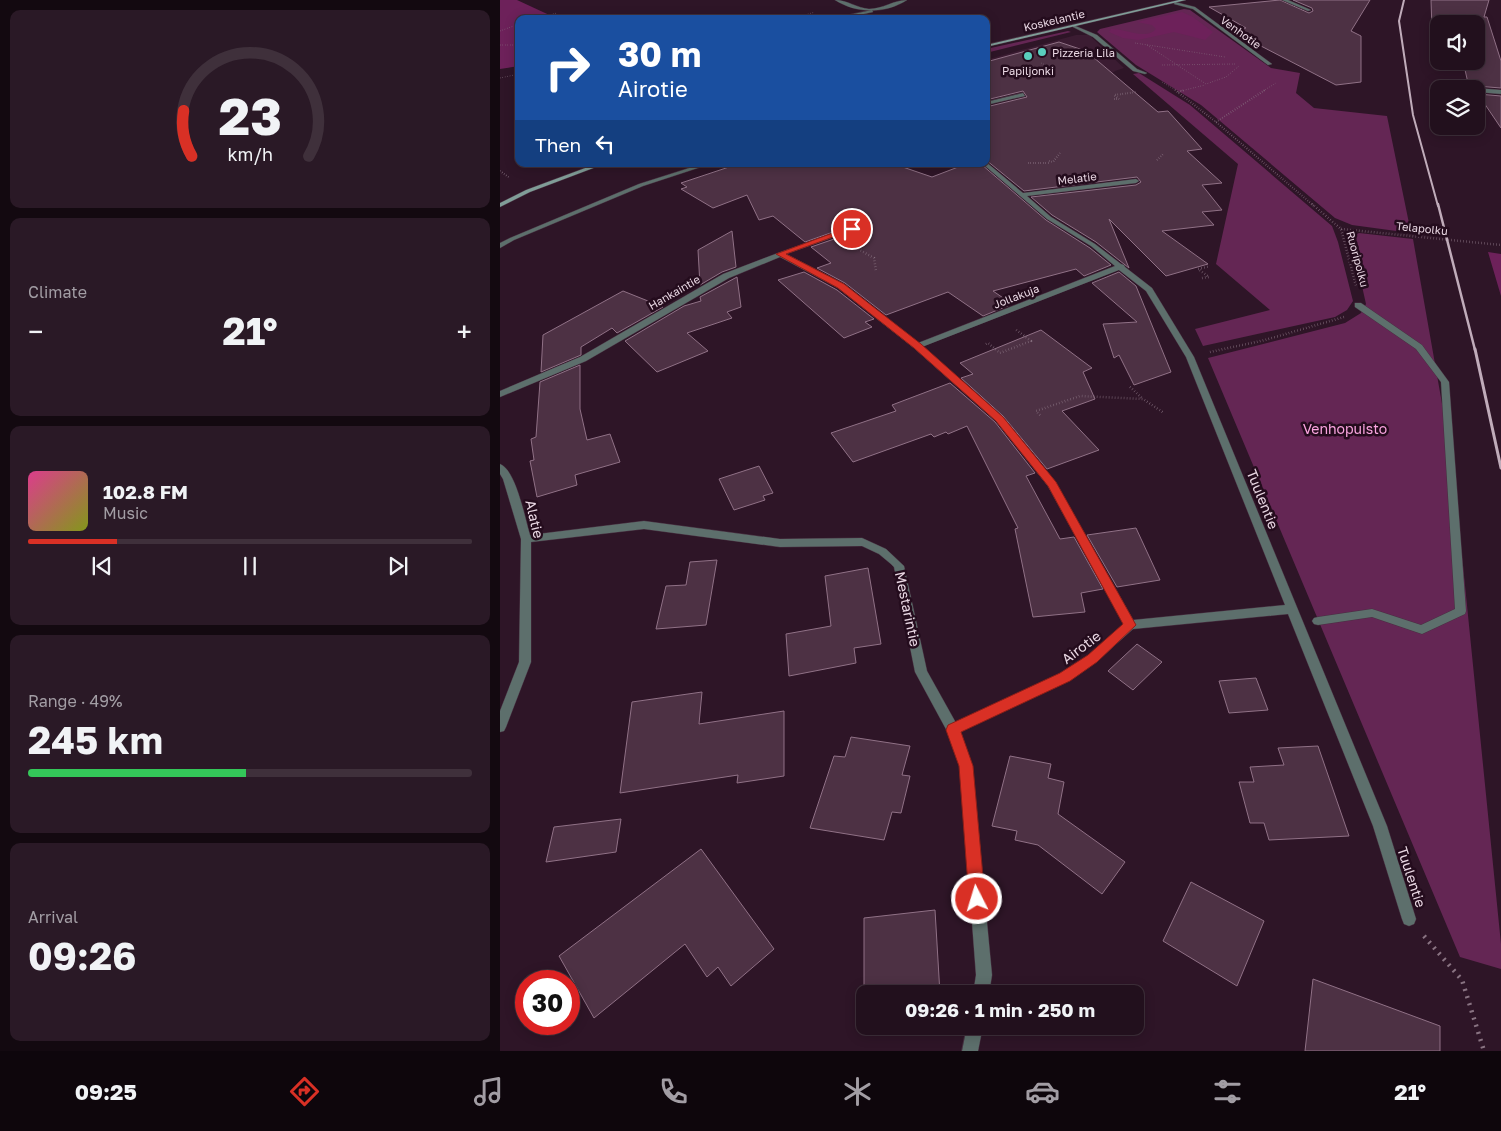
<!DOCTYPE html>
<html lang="en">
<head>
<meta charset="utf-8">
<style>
  :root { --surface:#22101d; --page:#2a1926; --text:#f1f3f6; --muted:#a29da4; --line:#3f303b; --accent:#d93025 }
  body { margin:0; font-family:"Golos Text",sans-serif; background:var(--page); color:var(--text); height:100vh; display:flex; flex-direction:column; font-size:19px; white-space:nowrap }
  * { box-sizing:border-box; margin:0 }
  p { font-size:16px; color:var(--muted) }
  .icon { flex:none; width:28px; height:28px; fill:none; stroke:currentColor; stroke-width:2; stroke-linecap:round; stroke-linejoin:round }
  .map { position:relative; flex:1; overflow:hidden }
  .panel { display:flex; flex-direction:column; gap:10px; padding:10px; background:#130910; width:500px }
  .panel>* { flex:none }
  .guide { position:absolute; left:15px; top:15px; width:475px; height:152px; border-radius:10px; box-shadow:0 2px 12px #0003,0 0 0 1px var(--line); background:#1a4fa0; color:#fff; overflow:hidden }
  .buttons { position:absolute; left:930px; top:15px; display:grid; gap:10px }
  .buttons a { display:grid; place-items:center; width:55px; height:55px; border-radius:10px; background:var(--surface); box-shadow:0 2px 12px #0003,0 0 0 1px var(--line); font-size:25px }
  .speed { position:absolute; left:15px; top:970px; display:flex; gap:10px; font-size:25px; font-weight:700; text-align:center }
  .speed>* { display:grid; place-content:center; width:65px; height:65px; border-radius:50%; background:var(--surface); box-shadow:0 2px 12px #0003,0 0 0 1px var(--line); line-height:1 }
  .speed .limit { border:8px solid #d22; background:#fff; color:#111 }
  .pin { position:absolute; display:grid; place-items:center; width:42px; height:42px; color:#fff; margin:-21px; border:2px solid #fff; border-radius:50%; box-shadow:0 1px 5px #0007 }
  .me { position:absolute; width:55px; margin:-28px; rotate:355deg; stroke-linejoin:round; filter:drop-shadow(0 0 4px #0008) }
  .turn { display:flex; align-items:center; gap:18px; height:105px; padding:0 20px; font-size:22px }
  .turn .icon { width:65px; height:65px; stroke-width:2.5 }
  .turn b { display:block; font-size:35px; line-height:42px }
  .then { display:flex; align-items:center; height:48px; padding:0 20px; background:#0003; gap:10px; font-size:19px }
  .big { font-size:38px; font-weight:700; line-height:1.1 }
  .panel .tile { flex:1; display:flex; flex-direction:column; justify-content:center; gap:8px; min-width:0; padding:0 18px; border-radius:10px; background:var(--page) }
  .panel .dial { align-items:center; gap:0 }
  .dial svg { height:130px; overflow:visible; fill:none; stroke:var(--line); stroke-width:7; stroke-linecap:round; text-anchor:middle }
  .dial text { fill:var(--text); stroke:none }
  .song { display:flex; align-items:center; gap:15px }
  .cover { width:60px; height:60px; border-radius:8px; background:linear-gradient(135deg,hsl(330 70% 55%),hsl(70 70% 35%)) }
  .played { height:5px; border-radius:2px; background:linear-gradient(90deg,var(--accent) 20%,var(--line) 20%) }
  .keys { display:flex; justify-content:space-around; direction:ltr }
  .heat { display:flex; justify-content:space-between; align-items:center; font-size:28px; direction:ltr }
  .charge { height:8px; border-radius:4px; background:linear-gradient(90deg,#34c759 49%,var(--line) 0) }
  .trip { position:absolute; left:356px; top:985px; width:288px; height:50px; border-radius:10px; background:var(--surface); box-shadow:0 2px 12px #0003,0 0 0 1px var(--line); font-weight:700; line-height:50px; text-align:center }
  .tabs { display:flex; height:80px; justify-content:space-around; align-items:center; background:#0e060c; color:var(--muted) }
  .tabs .icon { width:35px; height:35px }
  .tabs .current { color:var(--accent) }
  .tabs b { font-size:22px; color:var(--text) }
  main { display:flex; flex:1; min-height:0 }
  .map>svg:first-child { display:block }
</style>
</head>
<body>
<main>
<section class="panel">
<div class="tile dial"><svg viewBox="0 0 100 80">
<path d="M14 69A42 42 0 1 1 86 69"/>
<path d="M14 69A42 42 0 0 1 9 41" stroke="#d93025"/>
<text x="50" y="56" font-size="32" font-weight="700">23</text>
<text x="50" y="72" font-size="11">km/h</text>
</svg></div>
<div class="tile"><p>Climate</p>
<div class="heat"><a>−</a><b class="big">21°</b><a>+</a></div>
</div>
<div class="tile">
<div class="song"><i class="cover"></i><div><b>102.8 FM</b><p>Music</p></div></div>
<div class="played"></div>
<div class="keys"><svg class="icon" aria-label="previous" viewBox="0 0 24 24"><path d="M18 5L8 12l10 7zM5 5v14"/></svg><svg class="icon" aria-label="pause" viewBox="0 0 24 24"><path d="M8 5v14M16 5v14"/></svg><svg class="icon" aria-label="next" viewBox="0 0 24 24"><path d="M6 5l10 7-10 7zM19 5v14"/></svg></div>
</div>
<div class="tile"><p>Range · 49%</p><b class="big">245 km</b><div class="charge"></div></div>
<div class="tile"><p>Arrival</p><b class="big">09:26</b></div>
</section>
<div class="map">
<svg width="1001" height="1051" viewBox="0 0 1001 1051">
  <rect width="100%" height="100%" fill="#2e1527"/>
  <path fill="#3b1c32" d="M 576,35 L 589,35 L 624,68 L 615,71 L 585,94 L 489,59 Z"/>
  <path fill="#642654" d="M 684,9 L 690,10 L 771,68 L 800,73 L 796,93 L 814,108 L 887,116 L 911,233 L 852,225 L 835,218 L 701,105 L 636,65 L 597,32 L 600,29 Z
    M 568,31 L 571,32 L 486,53 L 486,49 Z
    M 639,73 L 690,105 L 832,226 L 838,242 L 853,301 L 847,310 L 835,317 L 703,346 L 695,329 L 770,310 L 716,264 L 738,164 L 633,74 Z
    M 859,233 L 913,239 L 953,466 L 1001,944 L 1001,969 L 960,957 L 708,358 L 845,323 L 861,313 L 866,304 L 851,237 Z"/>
  <path fill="#6d215a" d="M 0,0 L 17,0 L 58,19 L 19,19 L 19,66 L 0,69 Z
    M 682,12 L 693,17 L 713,32 L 705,40 L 674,32 L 638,40 L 623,38 L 609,32 L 611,29 C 625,28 645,41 656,29 L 652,25 L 637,22 Z
    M 988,252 L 1001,254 L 1001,296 Z"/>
  <path fill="#4d3144" stroke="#907186" d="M 780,0 L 809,13 L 813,11 L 812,8 L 793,0 L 870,0 L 851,31 L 861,36 L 861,82 L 836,85 L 734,32 L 737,32 L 733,30 L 746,28 L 709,7 Z
    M 931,0 L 989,0 L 984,17 L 987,17 L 1001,61 L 1001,88 L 976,86 L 974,88 L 972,84 L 968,83 L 963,61 L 976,61 L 976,24 L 939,24 L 939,31 L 932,30 Z
    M 559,42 L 586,51 L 658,112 L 668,111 L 702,149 L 687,151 L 722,183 L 702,185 L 722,210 L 702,212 L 714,225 L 662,231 L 708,264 L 666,276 L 609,219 L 629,268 L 596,242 L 552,215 L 531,197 L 636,185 L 641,182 L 637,177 L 524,191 L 486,160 L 486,107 L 527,97 L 523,91 L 486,100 L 486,62 Z
    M 978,94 L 1001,96 L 1001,128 Z
    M 238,164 L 394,164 L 432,177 L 466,164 L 481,164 L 546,220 L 590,248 L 611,265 L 584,276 L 576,269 L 493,291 L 512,304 L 483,316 L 448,292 L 386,315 L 345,283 L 317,268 L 331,263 L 311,247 L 369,227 L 371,224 L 367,220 L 305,242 L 273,216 L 259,220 L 247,195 L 213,208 L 181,189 L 187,187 L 181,183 Z
    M 232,231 L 236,267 L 222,272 L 200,285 L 198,250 Z
    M 304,272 L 337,290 L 374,319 L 365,322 L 372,327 L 344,338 L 278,280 Z
    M 619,272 L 636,286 L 671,372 L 634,385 L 619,355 L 614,358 L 603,324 L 637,322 L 592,283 Z
    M 237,277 L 241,307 L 227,312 L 232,318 L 187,333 L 208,351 L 157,372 L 125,341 L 184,306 L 201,301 L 200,297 Z
    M 123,291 L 163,307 L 117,333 L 112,328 L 81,347 L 81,355 L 41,372 L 43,335 Z
    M 541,330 L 592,368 L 583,372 L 595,399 L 562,411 L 599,450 L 547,469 L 503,416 L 461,378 L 473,374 L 460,363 Z
    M 80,365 L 80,409 L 87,440 L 110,434 L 120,462 L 75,475 L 77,485 L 37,497 L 30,461 L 34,460 L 31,439 L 36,437 L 40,382 Z
    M 450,383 L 495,422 L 535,473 L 526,476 L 560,539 L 574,537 L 603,589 L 581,593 L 585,612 L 533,617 L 515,529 L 518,528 L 467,426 L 448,434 L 446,432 L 434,437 L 431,434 L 353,462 L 331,433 L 396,411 L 392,405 Z
    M 259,466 L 273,493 L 263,496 L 265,500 L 234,510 L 219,479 Z
    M 636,528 L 660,580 L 617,587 L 587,535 Z
    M 217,560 L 206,625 L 156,629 L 166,586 L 186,585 L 190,562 Z
    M 368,568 L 381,644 L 354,648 L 356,663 L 289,676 L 286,634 L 331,626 L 325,576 Z
    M 637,644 L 662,662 L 633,690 L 608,671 Z
    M 756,678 L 768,710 L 729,713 L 719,681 Z
    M 202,692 L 199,724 L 284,711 L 284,776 L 237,783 L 238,775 L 120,793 L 132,702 Z
    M 351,737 L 410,746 L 402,775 L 410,776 L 401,813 L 392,812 L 384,840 L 310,828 L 334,756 L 345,757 Z
    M 818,746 L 849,836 L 769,840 L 764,823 L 750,823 L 739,782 L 754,782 L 750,767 L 784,765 L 778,748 Z
    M 510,756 L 551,764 L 548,778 L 564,782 L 558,814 L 625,862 L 602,894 L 538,845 L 515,840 L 517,831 L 492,826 Z
    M 121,819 L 116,852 L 46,862 L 54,827 Z
    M 201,849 L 274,949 L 231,986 L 218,967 L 207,977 L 185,944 L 94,1018 L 59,956 Z
    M 691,882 L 764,921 L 737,986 L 663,941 Z
    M 435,910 L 440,994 L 364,994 L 364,918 Z
    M 813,979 L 940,1026 L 940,1051 L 805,1051 Z"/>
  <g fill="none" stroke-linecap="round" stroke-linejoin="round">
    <defs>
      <path id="service" d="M 372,10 L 373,12 L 340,19 L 330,19 Z
        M 523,93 L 525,96 L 486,105 L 486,102 Z
        M 202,164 L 210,164 L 143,186 L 14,240 L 0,248 L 0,243 L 10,238 L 139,184 Z
        M 855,303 L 861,303 L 922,345 L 949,382 L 966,611 L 965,614 L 922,634 L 872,617 L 818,625 L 814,624 L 812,621 L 814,618 L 818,617 L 872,609 L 921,625 L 955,609 L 941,382 L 916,349 L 855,307 Z"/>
      <path id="minor" d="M 335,0 C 347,0 357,8 369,9 C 383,9 394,0 407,0 C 385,14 357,14 335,0 Z
        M 782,0 L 788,0 L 811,10 L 808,11 Z
        M 675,2 L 695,7 L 772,64 L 768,65 L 693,9 L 674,4 Z
        M 573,25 L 597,35 L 637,69 L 647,73 L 645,74 L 633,71 L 593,37 L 573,27 Z
        M 953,87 L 969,89 L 951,89 Z
        M 976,88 L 1001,90 L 1001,94 L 976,92 Z
        M 486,162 L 523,193 L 636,179 L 639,181 L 636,183 L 527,196 L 551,217 L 595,244 L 621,264 L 624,265 L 625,267 L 652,288 L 694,357 L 887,826 L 916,919 L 914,924 L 909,926 L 904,924 L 902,919 L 873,826 L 788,614 L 633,629 L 596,662 L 569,680 L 460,732 L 472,765 L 492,975 L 489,994 L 473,994 L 476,975 L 460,765 L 447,731 L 415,672 L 394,567 L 391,564 L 379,554 L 362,546 L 280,547 L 144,529 L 31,542 L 31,662 L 6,727 L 4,731 L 0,732 L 0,711 L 19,662 L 21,539 L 3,479 L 0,474 L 0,464 C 16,470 25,519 30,535 L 144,521 L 280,539 L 362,538 L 386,549 L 404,566 L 427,671 L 456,723 L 561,674 L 588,656 L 624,624 L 548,486 L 496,421 L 414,348 L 338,288 L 280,257 L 229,278 L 86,361 L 0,397 L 0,391 L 80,357 L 223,274 L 278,253 L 366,222 L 369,224 L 368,225 L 286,254 L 344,284 L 418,343 L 615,266 L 591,246 L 547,219 L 484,165 L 483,164 L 486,164 ZM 619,270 L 646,291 L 686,357 L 785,605 L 633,620 L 555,482 L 502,417 L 422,347 Z
        M 467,1026 L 483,1026 L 478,1051 L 462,1051 Z"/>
      <path id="secondary" d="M 679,0 L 686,0 L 486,47 L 486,45 Z
        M 96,164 L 104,164 L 30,192 L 0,207 L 0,203 L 26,190 Z"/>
    </defs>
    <use href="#service" stroke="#483041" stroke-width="1"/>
    <use href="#minor" stroke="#483041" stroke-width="1"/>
    <use href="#secondary" stroke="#483041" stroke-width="1"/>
    <path stroke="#897382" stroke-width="1" stroke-dasharray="0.5 2" stroke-linecap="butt" d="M 31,19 L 57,13
      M 291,19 L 315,12
      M 0,31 L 19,24
      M 635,43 L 725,57
      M 0,45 L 19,45
      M 647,45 L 706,84 L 726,77 L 739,66
      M 571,54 L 581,58
      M 541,63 L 553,68
      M 662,65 L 736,64
      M 0,78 L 19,74
      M 662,82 L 677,91
      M 681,91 L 705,85
      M 763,91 L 776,83"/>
    <path stroke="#897382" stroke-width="2" stroke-dasharray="0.5 2" stroke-linecap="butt" d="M 675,90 L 716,122 L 814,206
      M 678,92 L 685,90
      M 614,99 L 619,99 L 614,95 L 637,92
      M 716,122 L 765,90
      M 657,160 L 664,153
      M 549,161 L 553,162 L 560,153
      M 528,163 L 550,163
      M 0,171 L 10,178"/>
    <path stroke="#897382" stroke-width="2.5" stroke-dasharray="0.5 2.5" stroke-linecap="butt" d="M 812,204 L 841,229 L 856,286
      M 841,229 L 1001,245
      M 358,249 L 374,258 L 376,271
      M 702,278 L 709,277 L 698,269 L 710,266
      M 486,344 L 488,343 L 500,353 L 531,341 L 515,329
      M 710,352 L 765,340 L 844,317
      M 630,387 L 643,399
      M 540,415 L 536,411 L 580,396 L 643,399 L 664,413"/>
    <path stroke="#897382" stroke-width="4.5" stroke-dasharray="2 5.5" stroke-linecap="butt" d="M 924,936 L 962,980 L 984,1051"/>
    <use href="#service" fill="#5d6f6c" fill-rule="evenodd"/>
    <use href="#minor" fill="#5d6f6c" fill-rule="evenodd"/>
    <use href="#secondary" fill="#809d98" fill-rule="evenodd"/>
    <path stroke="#c0acba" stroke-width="2" d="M 904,0 L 899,21 L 913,115 L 938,206"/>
    <path stroke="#c0acba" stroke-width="2.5" d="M 938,204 L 975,350"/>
    <path stroke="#c0acba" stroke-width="3" d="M 975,349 L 1001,468"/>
  </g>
  <path fill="#d93025" stroke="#8d1f18" d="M 349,227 L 355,229 L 286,254 L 344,284 L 421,344 L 503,417 L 556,482 L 636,625 L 597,662 L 570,681 L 461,732 L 473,766 L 485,899 L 483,904 L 477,907 L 472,904 L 469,899 L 459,766 L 446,730 L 448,725 L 560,673 L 588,655 L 623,624 L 548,486 L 496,421 L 414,348 L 338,288 L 276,254 Z"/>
  <g fill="#5acebd" stroke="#240c1d" stroke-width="2">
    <circle cx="542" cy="52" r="5"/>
    <circle cx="528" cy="56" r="5"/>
  </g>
  <g text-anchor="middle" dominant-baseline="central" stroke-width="5" stroke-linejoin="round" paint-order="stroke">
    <g font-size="11" fill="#ead8e4" stroke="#240c1d">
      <text transform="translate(554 20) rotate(-13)">Koskelantie</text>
      <text transform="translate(741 32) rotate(36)">Venhotie</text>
      <text transform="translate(577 178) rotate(-7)">Melatie</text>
      <text transform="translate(922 228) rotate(6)">Telapolku</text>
      <text transform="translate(858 259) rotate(75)">Ruoripolku</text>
      <text transform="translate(174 292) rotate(-30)">Hankaintie</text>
      <text transform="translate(516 296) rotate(-21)">Jollakuja</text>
    </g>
    <g font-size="11" fill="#ead8e4" stroke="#240c1d" text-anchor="start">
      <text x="552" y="52">Pizzeria Lila</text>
      <text x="528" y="70" text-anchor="middle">Papiljonki</text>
    </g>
    <g font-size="14" fill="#fba5e0" stroke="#240c1d">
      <text x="845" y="428">Venhopuisto</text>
    </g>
    <g font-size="14" fill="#ead8e4" stroke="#240c1d">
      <text transform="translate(763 499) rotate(68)">Tuulentie</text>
      <text transform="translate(35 519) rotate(77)">Alatie</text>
      <text transform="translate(408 609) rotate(78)">Mestarintie</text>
      <text transform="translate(581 647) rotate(-37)">Airotie</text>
      <text transform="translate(912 877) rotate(72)">Tuulentie</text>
    </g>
  </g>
</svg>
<div class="buttons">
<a><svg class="icon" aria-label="sound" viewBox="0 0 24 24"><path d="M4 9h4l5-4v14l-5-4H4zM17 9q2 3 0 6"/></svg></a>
<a><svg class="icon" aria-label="layers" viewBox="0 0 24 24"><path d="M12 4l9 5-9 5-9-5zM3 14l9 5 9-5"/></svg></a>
</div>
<div class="speed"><div class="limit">30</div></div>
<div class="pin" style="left:352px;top:229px;background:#d93025"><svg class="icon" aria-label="arrive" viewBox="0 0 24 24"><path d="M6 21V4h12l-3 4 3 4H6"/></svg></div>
<svg class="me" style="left:477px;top:899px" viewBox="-20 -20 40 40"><circle r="17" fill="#d93025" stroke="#fff" stroke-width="3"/><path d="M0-11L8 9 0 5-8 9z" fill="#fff"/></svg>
<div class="trip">09:26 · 1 min · 250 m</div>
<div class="guide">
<div class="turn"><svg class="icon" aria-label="right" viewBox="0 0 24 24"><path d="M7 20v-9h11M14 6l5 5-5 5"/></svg><div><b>30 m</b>Airotie</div></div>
<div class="then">Then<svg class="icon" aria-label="left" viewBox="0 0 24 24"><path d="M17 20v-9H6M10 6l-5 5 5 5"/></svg></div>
</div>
</div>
</main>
<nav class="tabs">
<b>09:25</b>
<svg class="icon current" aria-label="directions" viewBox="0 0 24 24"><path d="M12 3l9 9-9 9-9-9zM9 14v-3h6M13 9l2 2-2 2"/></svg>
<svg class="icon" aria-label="music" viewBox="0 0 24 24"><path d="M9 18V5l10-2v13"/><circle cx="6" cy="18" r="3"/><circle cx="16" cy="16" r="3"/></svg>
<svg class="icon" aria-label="phone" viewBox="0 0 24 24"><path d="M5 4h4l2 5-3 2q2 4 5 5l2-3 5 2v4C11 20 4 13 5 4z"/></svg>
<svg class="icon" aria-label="climate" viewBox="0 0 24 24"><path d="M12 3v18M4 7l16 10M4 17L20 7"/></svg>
<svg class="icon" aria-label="car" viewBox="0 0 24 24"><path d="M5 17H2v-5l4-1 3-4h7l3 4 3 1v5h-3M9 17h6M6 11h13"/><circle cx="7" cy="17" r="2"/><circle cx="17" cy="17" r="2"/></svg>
<svg class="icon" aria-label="filters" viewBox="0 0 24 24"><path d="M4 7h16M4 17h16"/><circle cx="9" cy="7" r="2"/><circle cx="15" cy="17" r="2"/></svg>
<b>21°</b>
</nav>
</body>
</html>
